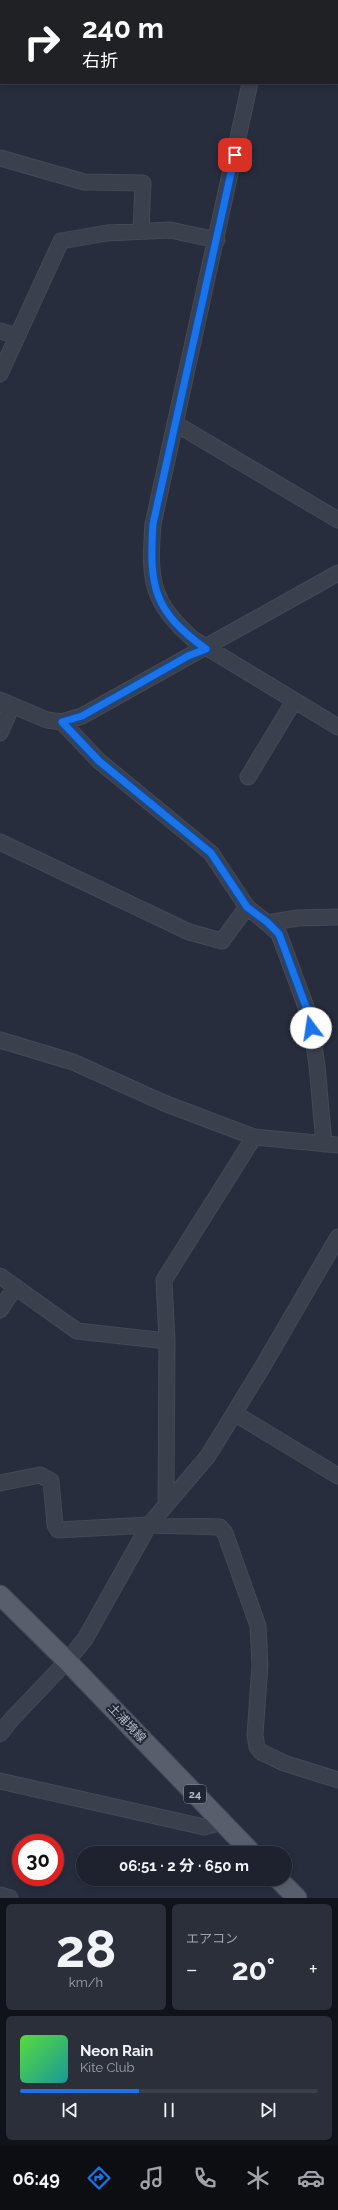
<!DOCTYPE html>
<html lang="ja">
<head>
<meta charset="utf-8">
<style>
  :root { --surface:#1d222e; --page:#2a2f3a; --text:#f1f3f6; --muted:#a0a4aa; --line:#3b3f4a; --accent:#1a73e8 }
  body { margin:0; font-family:Raleway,"Noto Sans JP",sans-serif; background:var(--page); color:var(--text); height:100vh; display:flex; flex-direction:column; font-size:15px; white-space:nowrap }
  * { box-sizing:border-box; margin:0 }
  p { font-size:13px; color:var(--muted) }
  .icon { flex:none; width:22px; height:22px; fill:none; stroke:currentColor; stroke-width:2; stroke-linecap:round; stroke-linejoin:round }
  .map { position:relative; height:1898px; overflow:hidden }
  .side { display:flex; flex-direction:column; gap:6px; padding:6px; background:#101319; flex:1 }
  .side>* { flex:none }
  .hud { position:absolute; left:0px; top:0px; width:338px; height:84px; box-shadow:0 2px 6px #0003,0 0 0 1px var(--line); background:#202124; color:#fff; overflow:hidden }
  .speed { position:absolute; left:12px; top:1834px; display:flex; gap:8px; font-size:20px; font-weight:700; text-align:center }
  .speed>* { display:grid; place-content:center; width:52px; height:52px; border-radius:50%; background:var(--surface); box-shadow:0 2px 6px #0003,0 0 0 1px var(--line); line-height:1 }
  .speed .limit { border:6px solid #d22; background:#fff; color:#111 }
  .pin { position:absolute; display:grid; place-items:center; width:34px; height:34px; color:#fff; margin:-17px; border-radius:8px; box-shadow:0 2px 6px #0006 }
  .me { position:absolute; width:44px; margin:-22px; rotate:346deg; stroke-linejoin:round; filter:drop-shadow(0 0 3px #0008) }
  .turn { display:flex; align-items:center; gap:14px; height:84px; padding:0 16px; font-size:18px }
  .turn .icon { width:52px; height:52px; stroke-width:2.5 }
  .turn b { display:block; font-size:28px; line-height:34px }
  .big { font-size:30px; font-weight:700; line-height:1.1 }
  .side .widget { flex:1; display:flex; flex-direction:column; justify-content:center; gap:6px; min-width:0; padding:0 14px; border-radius:6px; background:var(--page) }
  .side .dial { align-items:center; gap:0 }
  .dial b { font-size:52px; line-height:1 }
  .song { display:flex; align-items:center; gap:12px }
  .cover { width:48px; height:48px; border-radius:6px; background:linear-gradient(135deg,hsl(110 70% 55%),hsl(180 70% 35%)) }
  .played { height:4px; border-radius:2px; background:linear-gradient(90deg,var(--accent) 40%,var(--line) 40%) }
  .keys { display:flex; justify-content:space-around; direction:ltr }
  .heat { display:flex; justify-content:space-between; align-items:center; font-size:22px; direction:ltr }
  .side .tiles { flex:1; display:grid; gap:6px; grid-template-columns:1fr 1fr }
  .widget:last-child { grid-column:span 2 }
  .trip { position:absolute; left:76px; top:1846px; width:216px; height:40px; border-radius:20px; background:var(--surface); box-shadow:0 2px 6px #0003,0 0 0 1px var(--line); font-weight:700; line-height:40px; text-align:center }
  .tab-bar { display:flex; height:64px; justify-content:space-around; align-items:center; background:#0c0e12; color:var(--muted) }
  .tab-bar .icon { width:28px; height:28px }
  .tab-bar .on { color:var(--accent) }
  .tab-bar b { font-size:18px; color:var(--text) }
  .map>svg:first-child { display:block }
</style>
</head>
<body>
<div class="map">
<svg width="338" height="1898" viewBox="0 0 338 1898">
  <rect width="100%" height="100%" fill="#272d3d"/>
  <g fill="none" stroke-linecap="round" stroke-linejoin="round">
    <defs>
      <path id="minor" d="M 200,0 L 218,1
        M 47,1 L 49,0
        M 267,1 L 267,0
        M 0,22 L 1,21
        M 250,83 L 153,524 C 149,578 150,602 193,639 L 338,727
        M 0,158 L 84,182 L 143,183 L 141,231
        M 0,331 L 17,336
        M 0,374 L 61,241 L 107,233 L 170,230 L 217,240
        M 176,424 L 338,520
        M 0,700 L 47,720 L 62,722 L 82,716 L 338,573
        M 62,722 L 99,761 L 211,853 L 247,907 L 267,923 L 279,934 L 309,1015 L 317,1065 L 324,1144
        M 0,733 L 12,706
        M 248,777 L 294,701
        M 0,842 L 189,932 L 222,941 L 247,907
        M 267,923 L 298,918 L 338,917
        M 0,1040 L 73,1062 L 164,1103 L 254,1137 L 338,1145
        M 0,1276 L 77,1331 L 167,1341
        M 0,1310 L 15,1287
        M 234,1413 L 338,1476
        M 0,1483 L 40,1475 L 51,1481 L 55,1525 L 58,1530 L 149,1525 L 220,1527 L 225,1533 L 258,1626 L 260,1665 L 255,1735 L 257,1747 L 261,1752 L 284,1763 L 338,1780
        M 166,1504 L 167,1341 L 164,1280 L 254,1137
        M 0,1734 L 11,1720 L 67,1661 L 85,1639 L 149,1525 L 208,1456 L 263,1366 L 338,1237
        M 0,1781 L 204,1827 L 222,1822
        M 0,1895 L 10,1898"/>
      <path id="major" d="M 0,1595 L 67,1661 L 252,1853
        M 278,1879 L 297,1898"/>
    </defs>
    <use href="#minor" stroke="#444956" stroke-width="17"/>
    <use href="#major" stroke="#444956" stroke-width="21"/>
    <use href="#minor" stroke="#3b404d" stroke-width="15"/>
    <use href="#major" stroke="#595e6d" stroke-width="19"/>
  </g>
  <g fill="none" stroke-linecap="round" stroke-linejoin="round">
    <defs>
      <path id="route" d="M 235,155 L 153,524 C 149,586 153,611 206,649 L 188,656 L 82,716 L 62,722 L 99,761 L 211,853 L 247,907 L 267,922 L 279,934 L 309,1015 L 311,1028"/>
    </defs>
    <use href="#route" stroke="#114b97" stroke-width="10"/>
    <use href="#route" stroke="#1a73e8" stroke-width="7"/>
  </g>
  <g text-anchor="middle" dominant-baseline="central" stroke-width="4" stroke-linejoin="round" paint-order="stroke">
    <rect fill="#202532" stroke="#8a8e9b" stroke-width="1" x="184" y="1785" width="22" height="18" rx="3"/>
    <g font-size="11" font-weight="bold" fill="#b7bbc8">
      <text x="195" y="1794">24</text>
    </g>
    <g font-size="12" fill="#b7bbc8" stroke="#202532">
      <text transform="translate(127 1723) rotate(46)">土浦境線</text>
    </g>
  </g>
</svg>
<div class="speed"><div class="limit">30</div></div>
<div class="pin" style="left:235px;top:155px;background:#d93025"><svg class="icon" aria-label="arrive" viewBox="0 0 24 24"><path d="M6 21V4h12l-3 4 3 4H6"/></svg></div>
<svg class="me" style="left:311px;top:1028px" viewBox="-20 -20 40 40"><circle r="19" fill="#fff"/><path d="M0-13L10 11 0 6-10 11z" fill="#1a73e8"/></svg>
<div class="trip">06:51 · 2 分 · 650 m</div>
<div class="hud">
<div class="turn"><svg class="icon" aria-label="right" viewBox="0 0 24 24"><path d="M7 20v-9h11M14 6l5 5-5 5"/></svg><div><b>240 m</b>右折</div></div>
</div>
</div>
<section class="side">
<div class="tiles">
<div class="widget dial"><b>28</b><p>km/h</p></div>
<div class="widget"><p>エアコン</p>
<div class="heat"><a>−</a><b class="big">20°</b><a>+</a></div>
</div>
<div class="widget">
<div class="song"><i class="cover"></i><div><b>Neon Rain</b><p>Kite Club</p></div></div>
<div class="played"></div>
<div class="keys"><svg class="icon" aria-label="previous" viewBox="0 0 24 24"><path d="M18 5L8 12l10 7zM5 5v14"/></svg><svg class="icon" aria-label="pause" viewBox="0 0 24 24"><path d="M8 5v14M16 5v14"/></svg><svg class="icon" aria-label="next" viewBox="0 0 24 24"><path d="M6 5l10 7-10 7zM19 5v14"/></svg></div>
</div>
</div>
</section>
<nav class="tab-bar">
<b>06:49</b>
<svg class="icon on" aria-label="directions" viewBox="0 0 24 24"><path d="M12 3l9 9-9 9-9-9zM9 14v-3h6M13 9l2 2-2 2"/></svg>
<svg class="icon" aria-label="music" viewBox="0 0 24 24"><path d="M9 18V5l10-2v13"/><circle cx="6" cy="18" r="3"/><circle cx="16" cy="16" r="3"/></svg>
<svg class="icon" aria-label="phone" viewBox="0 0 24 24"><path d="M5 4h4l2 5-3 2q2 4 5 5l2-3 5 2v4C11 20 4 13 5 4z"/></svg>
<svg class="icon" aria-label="climate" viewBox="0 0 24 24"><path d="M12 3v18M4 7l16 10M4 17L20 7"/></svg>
<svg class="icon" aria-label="car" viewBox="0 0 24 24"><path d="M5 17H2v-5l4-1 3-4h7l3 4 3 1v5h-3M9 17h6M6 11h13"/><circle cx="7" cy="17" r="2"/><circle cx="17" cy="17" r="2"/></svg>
</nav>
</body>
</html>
